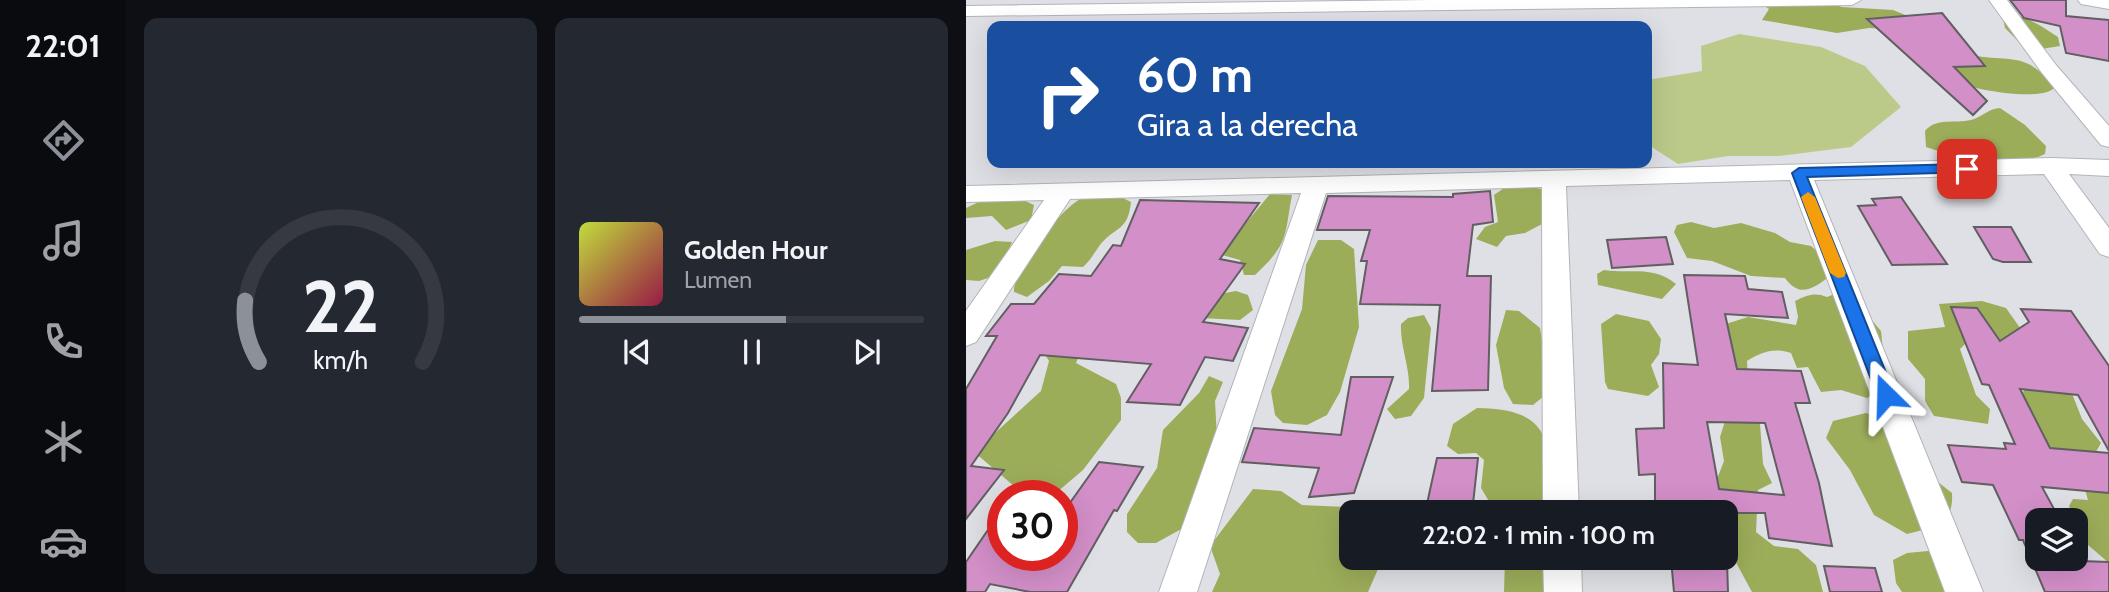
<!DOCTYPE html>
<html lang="es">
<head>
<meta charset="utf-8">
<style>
  :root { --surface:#171b24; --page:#242831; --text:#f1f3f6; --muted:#9ea1a6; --line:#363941; --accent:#8c9099 }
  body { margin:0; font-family:Cabin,sans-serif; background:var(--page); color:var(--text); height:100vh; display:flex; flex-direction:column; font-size:26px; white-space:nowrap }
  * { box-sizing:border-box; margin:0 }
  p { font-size:23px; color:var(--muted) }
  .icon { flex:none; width:38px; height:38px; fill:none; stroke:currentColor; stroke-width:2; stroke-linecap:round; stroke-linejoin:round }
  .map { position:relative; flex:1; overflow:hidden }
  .side { display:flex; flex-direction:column; gap:18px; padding:18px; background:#0d0f14; width:840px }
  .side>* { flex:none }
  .guide { position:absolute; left:21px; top:21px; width:665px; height:147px; border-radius:14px; box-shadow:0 7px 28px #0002; background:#1a4fa0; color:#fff; overflow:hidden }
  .controls { position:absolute; left:1059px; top:508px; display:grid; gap:14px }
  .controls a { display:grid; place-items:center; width:63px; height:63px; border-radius:14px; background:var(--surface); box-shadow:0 7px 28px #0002; font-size:35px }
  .speed { position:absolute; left:21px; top:480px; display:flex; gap:14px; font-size:35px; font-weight:700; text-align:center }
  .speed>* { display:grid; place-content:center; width:91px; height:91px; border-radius:50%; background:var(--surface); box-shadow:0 7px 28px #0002; line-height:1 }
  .speed .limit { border:10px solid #d22; background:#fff; color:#111 }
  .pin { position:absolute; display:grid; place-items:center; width:60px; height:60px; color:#fff; margin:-30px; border-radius:14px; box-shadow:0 4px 10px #0006 }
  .me { position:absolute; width:77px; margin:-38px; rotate:338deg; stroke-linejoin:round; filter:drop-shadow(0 0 5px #0008) }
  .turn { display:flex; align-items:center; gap:24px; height:147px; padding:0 35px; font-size:32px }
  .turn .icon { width:91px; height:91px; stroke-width:2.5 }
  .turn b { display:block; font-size:49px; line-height:60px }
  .side .widget { flex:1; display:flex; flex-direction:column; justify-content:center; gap:10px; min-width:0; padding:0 24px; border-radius:14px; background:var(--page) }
  .side .dial { align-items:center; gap:0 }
  .dial svg { height:182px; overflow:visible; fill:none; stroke:var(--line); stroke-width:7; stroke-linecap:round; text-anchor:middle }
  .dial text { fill:var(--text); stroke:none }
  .song { display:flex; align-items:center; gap:21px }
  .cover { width:84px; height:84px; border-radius:10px; background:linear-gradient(135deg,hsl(70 70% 55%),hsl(340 70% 35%)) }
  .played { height:7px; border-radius:4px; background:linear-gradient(90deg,var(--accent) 60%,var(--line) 60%) }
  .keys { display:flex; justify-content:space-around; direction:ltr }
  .side .tiles { flex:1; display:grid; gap:18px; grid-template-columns:repeat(2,1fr) }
  .trip { position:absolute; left:373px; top:500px; width:399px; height:70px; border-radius:14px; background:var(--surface); box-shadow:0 7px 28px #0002; font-weight:600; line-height:70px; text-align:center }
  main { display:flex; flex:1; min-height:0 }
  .menu { display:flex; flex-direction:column; width:126px; justify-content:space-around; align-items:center; background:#090b0e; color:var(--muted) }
  .menu .icon { width:49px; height:49px }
  .menu .selected { color:var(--accent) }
  .menu b { font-size:32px; color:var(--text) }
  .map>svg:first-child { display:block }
</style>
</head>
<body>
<main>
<nav class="menu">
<b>22:01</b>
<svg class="icon selected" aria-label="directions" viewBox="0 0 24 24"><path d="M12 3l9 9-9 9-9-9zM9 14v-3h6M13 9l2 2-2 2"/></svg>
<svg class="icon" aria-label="music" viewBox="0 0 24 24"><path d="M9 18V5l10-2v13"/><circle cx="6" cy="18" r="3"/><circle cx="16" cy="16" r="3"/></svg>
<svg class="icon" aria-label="phone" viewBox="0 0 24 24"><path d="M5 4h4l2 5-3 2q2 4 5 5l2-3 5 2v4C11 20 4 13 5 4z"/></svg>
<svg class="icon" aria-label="climate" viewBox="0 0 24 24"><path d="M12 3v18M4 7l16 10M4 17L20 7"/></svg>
<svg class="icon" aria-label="car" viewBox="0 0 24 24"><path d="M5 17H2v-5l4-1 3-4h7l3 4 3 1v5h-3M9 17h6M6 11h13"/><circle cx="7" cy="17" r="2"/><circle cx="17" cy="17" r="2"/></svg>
</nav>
<section class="side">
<div class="tiles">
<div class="widget dial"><svg viewBox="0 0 100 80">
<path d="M14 69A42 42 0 1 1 86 69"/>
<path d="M14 69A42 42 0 0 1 8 42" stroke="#8c9099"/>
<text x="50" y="56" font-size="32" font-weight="700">22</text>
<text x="50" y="72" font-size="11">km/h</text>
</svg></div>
<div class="widget">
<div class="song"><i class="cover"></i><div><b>Golden Hour</b><p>Lumen</p></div></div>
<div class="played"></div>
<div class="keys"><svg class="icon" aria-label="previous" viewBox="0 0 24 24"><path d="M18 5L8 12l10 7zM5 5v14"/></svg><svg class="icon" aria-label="pause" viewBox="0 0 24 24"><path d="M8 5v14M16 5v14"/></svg><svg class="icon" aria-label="next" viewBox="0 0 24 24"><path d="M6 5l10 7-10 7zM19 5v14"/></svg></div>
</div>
</div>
</section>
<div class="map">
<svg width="1143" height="592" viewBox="0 0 1143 592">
  <rect width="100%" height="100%" fill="#dfe0e5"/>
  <path fill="#bbca89" d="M 773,34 L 855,47 L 899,66 L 935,107 L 885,147 L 813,156 L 762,156 L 712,164 L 681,144 L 681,80 L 736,71 L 735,46 Z"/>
  <path fill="#9cad5a" d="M 790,0 L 861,2 L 876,7 L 927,10 L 942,16 L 940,30 L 903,28 L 871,33 L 796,20 L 803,9 Z
    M 1046,15 C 1063,17 1078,28 1092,37 L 1094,46 L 1062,51 L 1039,28 L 1037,19 Z
    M 935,36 C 958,42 981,51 1005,55 C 1046,63 1058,50 1089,87 C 1077,103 1002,89 984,80 C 966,71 949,49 935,36 Z
    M 1034,108 L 1059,125 L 1080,146 L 1079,154 C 1042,171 997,159 960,147 L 959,131 C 971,116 992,125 1008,119 C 1018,115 1023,109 1034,108 Z
    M 547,182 L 579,190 L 580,209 L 576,224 L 559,233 L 540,236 L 531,247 L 510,239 L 519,227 L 532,222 L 528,195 Z
    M 304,194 L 326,195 C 318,238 323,243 289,275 L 278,275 L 274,260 L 256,255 L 262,231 L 280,223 Z
    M 151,195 L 165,202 C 162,232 149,226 134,245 C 128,253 125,260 117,267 L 96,266 L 83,281 L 61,297 L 48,292 C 46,270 96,206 118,197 C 126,194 142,196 151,195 Z
    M 55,199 L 68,205 L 65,220 L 40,230 L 26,216 L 0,218 L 0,208 L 17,200 Z
    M 725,222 L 748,228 L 775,223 L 809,233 L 824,242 L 845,246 L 859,258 L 860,279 C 844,291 832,296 819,278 L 785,276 L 746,261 L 721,258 L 708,232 L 711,225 Z
    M 352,240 L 375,240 L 388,249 L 393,327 L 374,392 L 361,415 L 341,425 L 317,423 L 309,415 L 305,391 L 336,309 L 340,265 Z
    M 29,241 L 46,242 L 34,274 L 13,281 L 0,280 L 0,250 Z
    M 638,270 C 666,274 687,265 710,284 L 696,299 L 632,285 L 631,274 Z
    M 270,291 L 282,295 L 287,310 L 274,320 L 234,318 L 248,295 Z
    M 876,291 L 884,294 L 915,331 L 919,370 L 912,392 L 901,398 L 875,390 L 855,392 L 842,367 L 831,368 L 825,353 C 808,347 795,352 781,361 L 782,382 L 777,387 L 747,328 L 782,317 L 830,325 L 832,317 L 829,301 C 841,295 849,292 861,297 Z
    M 1016,301 L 1040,308 L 1064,342 L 999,344 L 994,349 L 1010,395 L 1024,409 L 1022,424 L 968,416 L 959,401 L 959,379 L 942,359 L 942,331 L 979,327 L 973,304 Z
    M 540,310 L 553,311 L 574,328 L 581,371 L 578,396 L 567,405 L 547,404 L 538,388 L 530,345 Z
    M 650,314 L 683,321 L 695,339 L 693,354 L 685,365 L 693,387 L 682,396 L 642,389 L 639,382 L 635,324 Z
    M 458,315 L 465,328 L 458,398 L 445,416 L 429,419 L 421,409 L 443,389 C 444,367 434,347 435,324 L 442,318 Z
    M 121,337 L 110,363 L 150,384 L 155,398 L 155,420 L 117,470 L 90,493 L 54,495 L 48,486 L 8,452 L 75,391 L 83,361 L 72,343 Z
    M 1064,364 L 1105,391 L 1116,419 L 1135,443 L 1127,457 L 1143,483 L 1143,563 L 1115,539 L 1103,506 L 1107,499 L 1122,500 L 1114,473 L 1072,439 L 1057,393 Z
    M 243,376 L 257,382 L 249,401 L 252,457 L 219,527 L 190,543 L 172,543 L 161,532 L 161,514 L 191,468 L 197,430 L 233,393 Z
    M 511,408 C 593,409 580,447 589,513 L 530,513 L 515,488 L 518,460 L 510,453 L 492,454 L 481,446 L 487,424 Z
    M 793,410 L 797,464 L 806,483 L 792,490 L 790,532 L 808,546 L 832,549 L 850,565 L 857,592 L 786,592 L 760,544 L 760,513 L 744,497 L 758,461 L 754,437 L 761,415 Z
    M 900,413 L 924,421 L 940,457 L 986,493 C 988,525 968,527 941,534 L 908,515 L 884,470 L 860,438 L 867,421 Z
    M 287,489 L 315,491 L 336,505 L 380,507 L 385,515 L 385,558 L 408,558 L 412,569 L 402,592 L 246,592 L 254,574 L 244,546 Z
    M 962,551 L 979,555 L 1004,592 L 936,592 L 930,583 L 927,560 L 941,553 Z
    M 539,558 L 590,558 L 590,592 L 538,592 Z"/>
  <path fill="#d38fc8" stroke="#625f62" stroke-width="2" fill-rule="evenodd" d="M 1044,0 L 1100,0 L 1100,16 L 1143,20 L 1143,61 L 1100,53 L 1094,26 L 1058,18 Z
    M 976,13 L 1019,66 L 988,67 L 1021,101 L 1007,115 L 901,19 Z
    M 524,191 L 527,222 L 507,225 L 501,276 L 525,276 L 522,390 L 466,391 L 474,305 L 394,304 L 401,261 L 395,261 L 404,230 L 351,230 L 362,196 L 487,197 L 487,194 Z
    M 935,197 L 981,264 L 926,265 L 892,206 L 910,205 L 906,199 Z
    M 174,200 L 293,203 L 254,259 L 279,264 L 237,322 L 282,328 L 267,361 L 239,357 L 214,405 L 161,402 L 185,364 L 74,355 L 42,413 L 5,466 L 38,470 L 0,519 L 0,389 L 31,336 L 20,336 L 45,304 L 68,304 L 93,274 L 125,276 L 147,245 L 155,246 Z
    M 1008,227 L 1045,227 L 1065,262 L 1037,262 L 1027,259 Z
    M 700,237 L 707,264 L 646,268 L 641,240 Z
    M 718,275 L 779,276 L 782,289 L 816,292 L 822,318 L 759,314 L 771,369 L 835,371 L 844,403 L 829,403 L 853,483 L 866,546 L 803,538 L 799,513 L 689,513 L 689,474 L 673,475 L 670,429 L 698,428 L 697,363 L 732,365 ZM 741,422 L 799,423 L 818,495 L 753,489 Z
    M 985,307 L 1011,308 L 1034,341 L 1063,322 L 1055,309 L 1105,311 L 1143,366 L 1143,451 L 1112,395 L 1054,389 L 1084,448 L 1143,453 L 1143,493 L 1076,487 L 1094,520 L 1071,520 L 1071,558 L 1110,558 L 1110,550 L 1115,561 L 1143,562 L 1143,592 L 1079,592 L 1057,540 L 1053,540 L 1027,485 L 996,482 L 982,445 L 1040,449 L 1038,443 L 1049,444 L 1023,385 L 1016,384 Z
    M 385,377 L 427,377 L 388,493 L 343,497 L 353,468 L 276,462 L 288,428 L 375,435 Z
    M 471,458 L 512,458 L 506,513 L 459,513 Z
    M 133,462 L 177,467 L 151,511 L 148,510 L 101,592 L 64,592 L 24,584 L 19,592 L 0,592 L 0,562 L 37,508 L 37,555 L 96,555 L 96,514 Z
    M 705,559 L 761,562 L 762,592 L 708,592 Z
    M 858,566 L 909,568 L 916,592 L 864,592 Z"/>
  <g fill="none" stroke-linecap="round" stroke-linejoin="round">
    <defs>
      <path id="street" d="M 464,0 L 895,0 L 886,5 L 0,16 L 0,6 Z
        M 1023,0 L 1041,0 L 1090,65 L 1143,126 L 1143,147 L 1135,145 L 1076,73 Z
        M 1112,0 L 1143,0 L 1143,9 L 1115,4 Z
        M 1085,158 L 1143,160 L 1143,176 L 1103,174 L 1143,228 L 1143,257 L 1134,254 L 1078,174 L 848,180 L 1017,592 L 979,592 L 824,180 L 600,186 L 613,513 L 577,513 L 576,187 L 360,193 L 231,592 L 193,592 L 335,193 L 104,199 L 10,342 L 0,346 L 0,311 L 78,200 L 0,202 L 0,186 Z
        M 577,558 L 615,558 L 616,592 L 578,592 Z"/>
    </defs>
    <use href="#street" stroke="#b2b4b8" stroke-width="2"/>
    <use href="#street" fill="#fff" fill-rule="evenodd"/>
  </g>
  <path fill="#1a73e8" stroke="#114b97" stroke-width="2" d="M 1001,164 L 1007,169 L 1005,172 L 841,177 L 929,395 L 926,400 L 914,400 L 911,395 L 826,173 L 833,168 Z"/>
  <path fill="#f59e0b" d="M 842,192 L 849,197 L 880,273 L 878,277 L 872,278 L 864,273 L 835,197 Z"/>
</svg>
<div class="controls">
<a><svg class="icon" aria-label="layers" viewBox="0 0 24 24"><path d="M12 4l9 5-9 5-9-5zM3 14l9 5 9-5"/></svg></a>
</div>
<div class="speed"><div class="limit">30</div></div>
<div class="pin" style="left:1001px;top:169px;background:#d93025"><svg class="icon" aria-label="arrive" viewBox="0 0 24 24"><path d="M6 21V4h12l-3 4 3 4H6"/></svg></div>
<svg class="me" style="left:920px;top:395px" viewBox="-20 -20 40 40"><path d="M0-17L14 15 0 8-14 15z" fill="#1a73e8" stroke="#fff" stroke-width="4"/></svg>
<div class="trip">22:02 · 1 min · 100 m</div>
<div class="guide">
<div class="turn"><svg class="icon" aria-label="right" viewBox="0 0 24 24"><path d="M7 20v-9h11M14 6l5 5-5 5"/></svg><div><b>60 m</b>Gira a la derecha</div></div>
</div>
</div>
</main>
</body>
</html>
